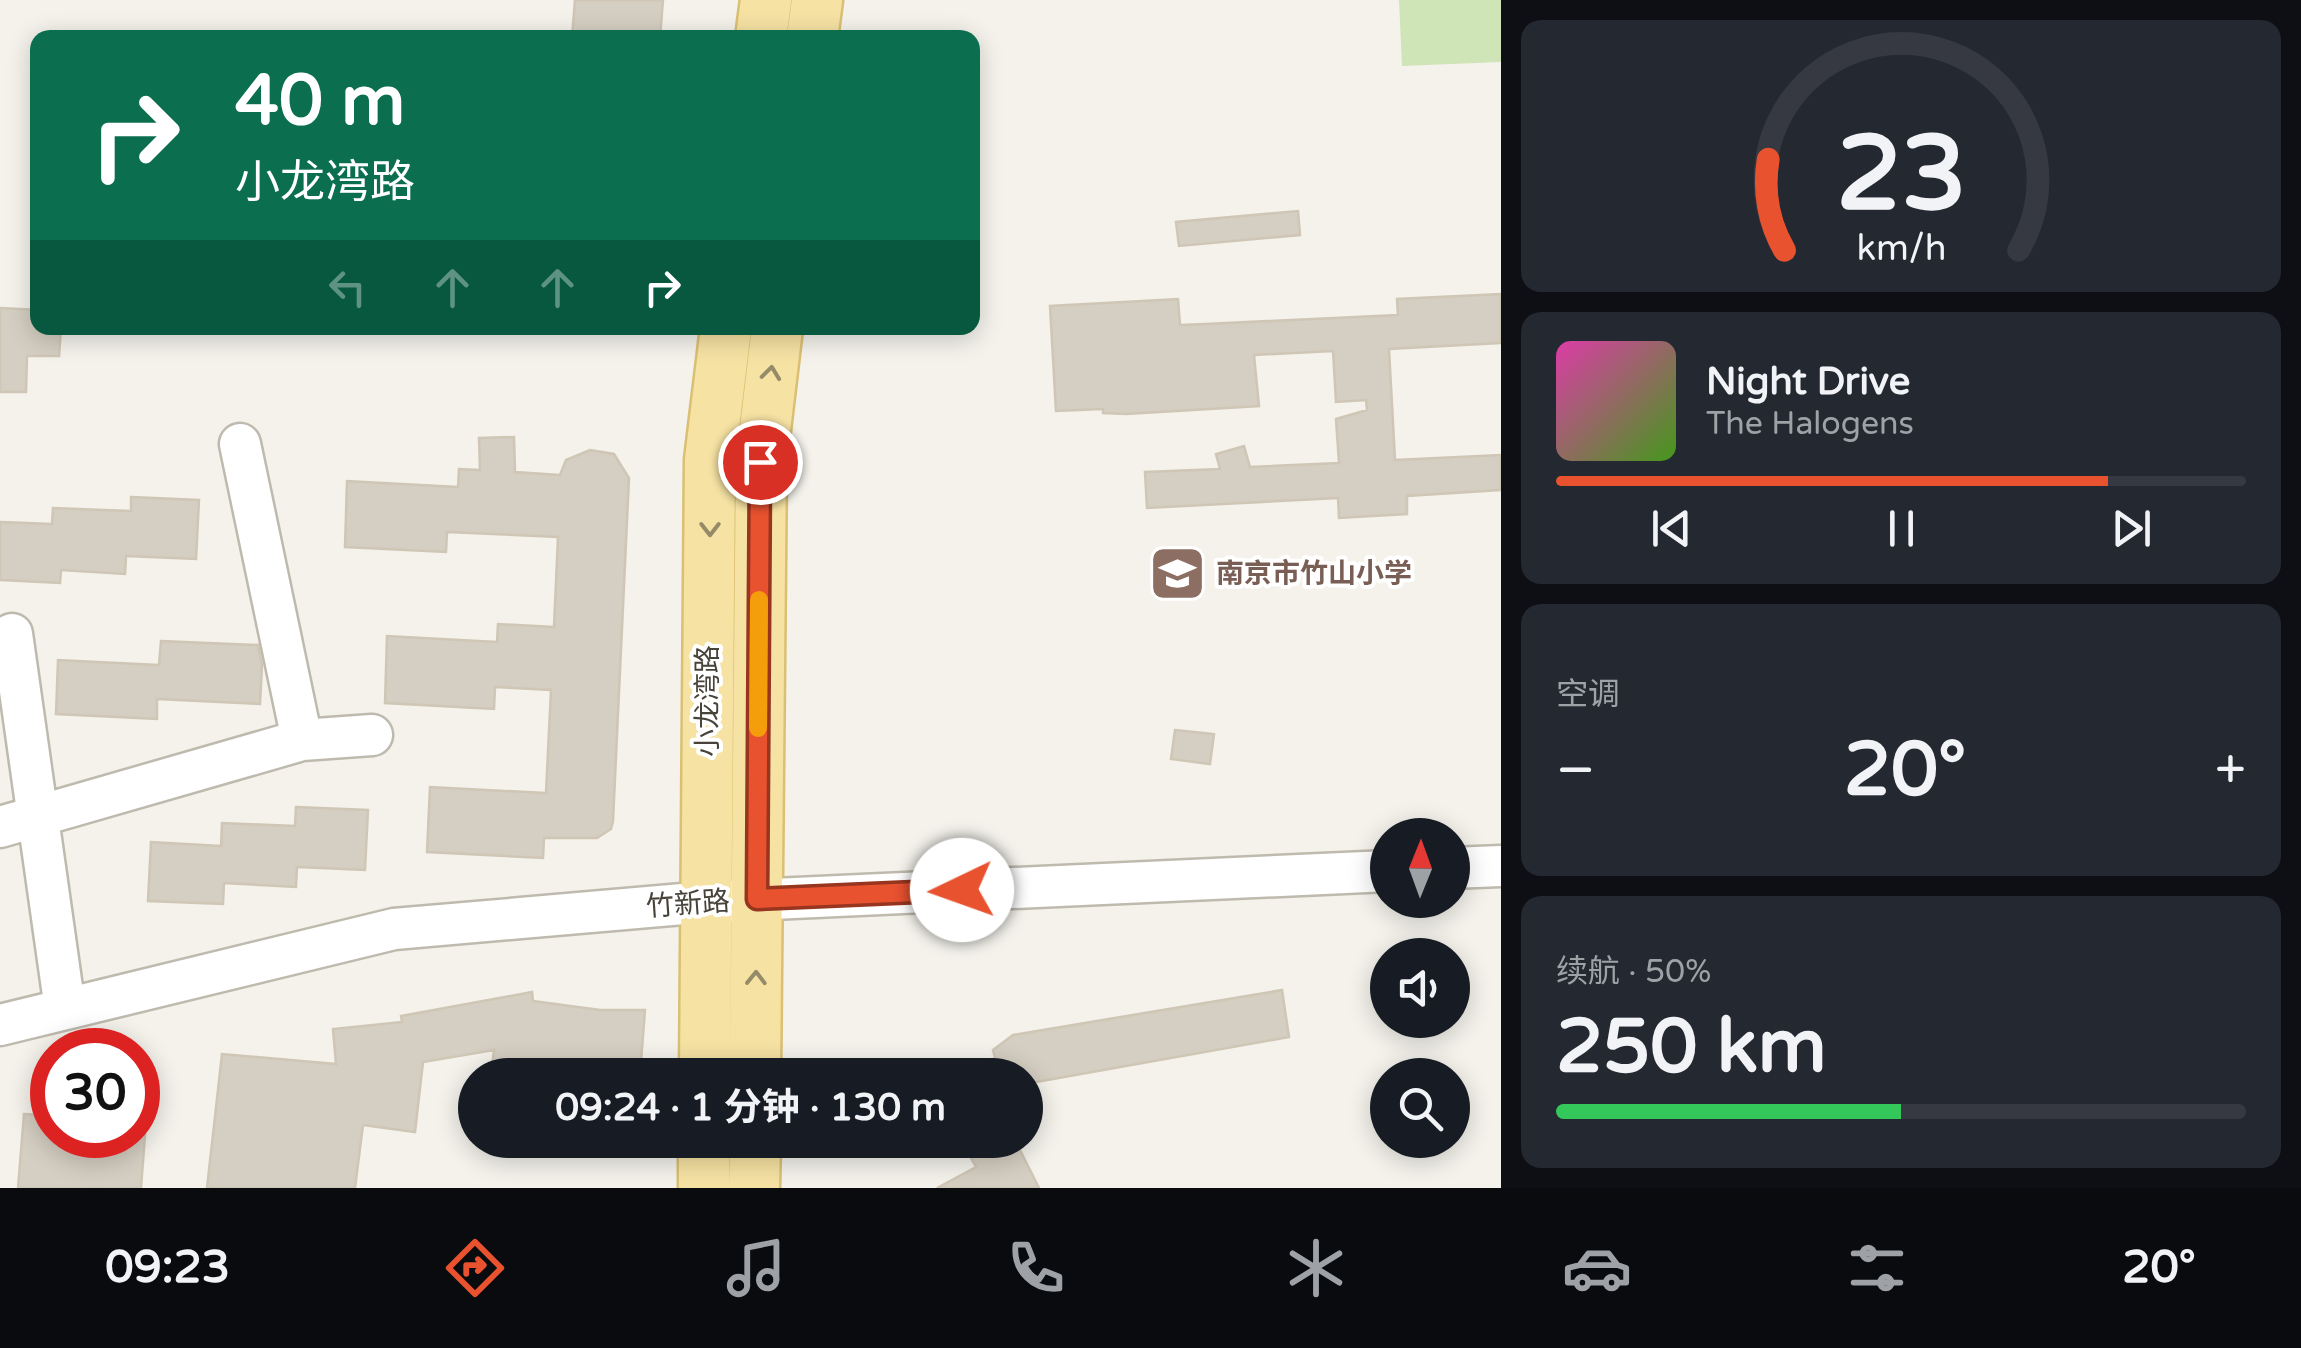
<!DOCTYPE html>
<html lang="zh">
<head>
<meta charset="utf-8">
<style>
  :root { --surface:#171b24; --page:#242831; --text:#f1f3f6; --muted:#9ea1a6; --line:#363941; --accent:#e8522f }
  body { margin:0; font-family:"Varela Round","Noto Sans SC",sans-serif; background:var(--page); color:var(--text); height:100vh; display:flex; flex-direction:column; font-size:38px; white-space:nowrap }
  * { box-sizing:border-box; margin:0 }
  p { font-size:32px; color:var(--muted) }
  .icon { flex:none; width:55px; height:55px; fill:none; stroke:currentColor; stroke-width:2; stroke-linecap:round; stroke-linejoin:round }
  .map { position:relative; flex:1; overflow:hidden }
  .sheet { display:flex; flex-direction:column; gap:20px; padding:20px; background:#0d0f14; width:800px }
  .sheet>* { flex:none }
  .hud { position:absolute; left:30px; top:30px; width:950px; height:305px; border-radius:20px; box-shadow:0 5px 25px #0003; background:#0b6e4f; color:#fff; overflow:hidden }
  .needle { width:65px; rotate:1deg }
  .tools { position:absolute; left:1370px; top:818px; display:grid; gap:20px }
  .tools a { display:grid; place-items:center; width:100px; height:100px; border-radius:50%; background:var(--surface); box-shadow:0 5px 25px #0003; font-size:50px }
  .speed { position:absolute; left:30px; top:1028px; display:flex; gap:20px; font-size:50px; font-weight:700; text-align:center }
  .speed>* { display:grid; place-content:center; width:130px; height:130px; border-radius:50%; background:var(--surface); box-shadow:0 5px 25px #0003; line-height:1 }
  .speed .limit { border:15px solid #d22; background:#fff; color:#111 }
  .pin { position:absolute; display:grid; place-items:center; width:85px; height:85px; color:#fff; margin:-42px; border:5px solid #fff; border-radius:50%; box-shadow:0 2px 10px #0007 }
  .me { position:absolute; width:110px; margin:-55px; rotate:267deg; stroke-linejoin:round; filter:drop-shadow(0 0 8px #0008) }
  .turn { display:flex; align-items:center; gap:35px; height:210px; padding:0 40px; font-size:45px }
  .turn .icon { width:130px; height:130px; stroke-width:2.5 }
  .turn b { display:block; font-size:70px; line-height:85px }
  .lanes { display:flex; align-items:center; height:95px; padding:0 40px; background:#0003; justify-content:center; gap:50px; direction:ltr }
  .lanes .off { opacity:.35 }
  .big { font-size:75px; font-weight:700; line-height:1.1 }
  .sheet .tile { flex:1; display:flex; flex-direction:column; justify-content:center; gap:15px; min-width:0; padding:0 35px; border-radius:20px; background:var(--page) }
  .sheet .dial { align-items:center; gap:0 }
  .dial svg { height:260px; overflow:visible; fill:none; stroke:var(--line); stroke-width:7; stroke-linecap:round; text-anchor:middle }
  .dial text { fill:var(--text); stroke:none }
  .song { display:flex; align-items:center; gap:30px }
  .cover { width:120px; height:120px; border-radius:15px; background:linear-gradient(135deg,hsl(320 70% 55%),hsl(100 70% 35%)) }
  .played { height:10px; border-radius:5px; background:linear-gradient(90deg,var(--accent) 80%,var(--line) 80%) }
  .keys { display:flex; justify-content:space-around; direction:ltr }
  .heat { display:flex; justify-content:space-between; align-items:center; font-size:55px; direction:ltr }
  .charge { height:15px; border-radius:8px; background:linear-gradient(90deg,#34c759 50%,var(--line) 0) }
  .trip { position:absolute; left:458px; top:1058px; width:585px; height:100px; border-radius:50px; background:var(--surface); box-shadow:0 5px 25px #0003; font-weight:700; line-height:100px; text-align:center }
  .menu { display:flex; height:160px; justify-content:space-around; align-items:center; background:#090b0e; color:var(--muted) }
  .menu .icon { width:70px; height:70px }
  .menu .selected { color:var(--accent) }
  .menu b { font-size:45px; color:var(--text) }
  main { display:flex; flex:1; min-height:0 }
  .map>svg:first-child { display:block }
</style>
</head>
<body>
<main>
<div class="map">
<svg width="1501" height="1188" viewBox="0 0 1501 1188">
  <rect width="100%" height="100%" fill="#f4f2eb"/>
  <path fill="#cfe5b8" d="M 1399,0 L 1501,0 L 1501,62 L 1402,66 Z"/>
  <path fill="#d5cec2" stroke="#cfc6b5" stroke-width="2.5" d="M 575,0 L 663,0 L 660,38 L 572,38 Z
    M 1298,211 L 1300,235 L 1179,246 L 1176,222 Z
    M 1501,294 L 1501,343 L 1389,349 L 1395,460 L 1501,455 L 1501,490 L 1407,496 L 1407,514 L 1339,518 L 1338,498 L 1147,508 L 1145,472 L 1220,469 L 1216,454 L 1244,446 L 1250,467 L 1339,463 L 1336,419 L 1367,410 L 1366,400 L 1336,402 L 1333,351 L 1254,355 L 1259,406 L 1126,414 L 1103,413 L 1103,409 L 1056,411 L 1050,306 L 1178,299 L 1180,325 L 1205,324 L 1398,315 L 1397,299 Z
    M 0,308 L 38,310 L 38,328 L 61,328 L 59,356 L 27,356 L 26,392 L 0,392 Z
    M 514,437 L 515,472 L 560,475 L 566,460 L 590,450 L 614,454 L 629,478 L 613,821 L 611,829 L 597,838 L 544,838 L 543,858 L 427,852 L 430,787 L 546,793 L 551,690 L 495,687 L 494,709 L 385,703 L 387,636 L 497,642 L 498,624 L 554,627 L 558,537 L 447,532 L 446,552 L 345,547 L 347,481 L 458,487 L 459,469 L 480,470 L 479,438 Z
    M 131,497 L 199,500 L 196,559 L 126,556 L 125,574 L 61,570 L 60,583 L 0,580 L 0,522 L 52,524 L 53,508 L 131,511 Z
    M 161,641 L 258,645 L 262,665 L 260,704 L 157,699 L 157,719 L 56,714 L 58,660 L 159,665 Z
    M 1175,730 L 1214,734 L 1210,764 L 1171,759 Z
    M 296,807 L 368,810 L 365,870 L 297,867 L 296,887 L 224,883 L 223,904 L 148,901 L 151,842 L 221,846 L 222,823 L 295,826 Z
    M 1282,990 L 1289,1037 L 1025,1084 L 1025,1075 L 999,1075 L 993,1050 L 1013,1035 Z
    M 532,992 L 533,1001 L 600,1010 L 645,1010 L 640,1075 L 491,1075 L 494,1050 L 423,1062 L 415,1132 L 363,1125 L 355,1188 L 207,1188 L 222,1054 L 336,1064 L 333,1029 L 402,1022 L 401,1016 Z
    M 24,1114 L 52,1116 L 52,1135 L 145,1135 L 141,1188 L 18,1188 Z
    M 961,1140 L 1015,1140 L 1039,1188 L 937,1188 L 976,1167 Z"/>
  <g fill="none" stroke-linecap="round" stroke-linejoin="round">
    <defs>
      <path id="minor" d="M 240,444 L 302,740
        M 12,634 L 65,1009
        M 0,827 L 302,740 L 372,735
        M 1452,868 L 1501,866
        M 0,1025 L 394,929 L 706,902 L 1388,871"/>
      <path id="major" d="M 761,38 L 766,0
        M 812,38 L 817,0
        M 705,1075 L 710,460 L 726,328
        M 755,1075 L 761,463 L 777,328
        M 704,1188 L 704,1140
        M 754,1188 L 755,1140"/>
    </defs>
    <use href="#minor" stroke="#bfbaae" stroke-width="45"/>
    <use href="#major" stroke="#dac073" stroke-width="55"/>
    <use href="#minor" stroke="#fff" stroke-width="40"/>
    <use href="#major" stroke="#f6e2a3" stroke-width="50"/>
  </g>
  <defs><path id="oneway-chevron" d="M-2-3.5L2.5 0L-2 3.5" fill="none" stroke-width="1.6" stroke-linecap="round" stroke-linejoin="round" transform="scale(2.5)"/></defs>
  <g stroke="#968b69">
    <use href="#oneway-chevron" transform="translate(771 373) rotate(-83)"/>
    <use href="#oneway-chevron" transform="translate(710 529) rotate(90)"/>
    <use href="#oneway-chevron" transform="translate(756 978) rotate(-89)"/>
  </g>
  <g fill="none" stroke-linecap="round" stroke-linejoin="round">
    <defs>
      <path id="route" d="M 760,462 L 757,899 L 962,890"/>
    </defs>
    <use href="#route" stroke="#97351f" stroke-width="25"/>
    <use href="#route" stroke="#e8522f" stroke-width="18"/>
    <path stroke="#f59e0b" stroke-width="18" d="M 758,728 L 759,600"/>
  </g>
  <defs>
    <symbol id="school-square" viewBox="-11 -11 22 22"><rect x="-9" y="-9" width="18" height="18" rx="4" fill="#8d6e63" stroke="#fff"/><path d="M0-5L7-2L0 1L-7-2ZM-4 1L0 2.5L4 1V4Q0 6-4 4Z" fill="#fff"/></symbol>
  </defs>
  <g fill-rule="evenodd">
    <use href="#school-square" x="1146" y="542" width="63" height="63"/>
  </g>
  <g text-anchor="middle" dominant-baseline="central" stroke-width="8" stroke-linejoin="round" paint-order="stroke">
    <g font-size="28" font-weight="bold" fill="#785e54" stroke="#fff" text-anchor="start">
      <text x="1216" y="574">南京市竹山小学</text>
    </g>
    <g font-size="28" fill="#48433a" stroke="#fff">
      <text transform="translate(708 701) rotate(-90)">小龙湾路</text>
      <text transform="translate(688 904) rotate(-4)">竹新路</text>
    </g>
  </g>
</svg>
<div class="tools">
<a><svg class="needle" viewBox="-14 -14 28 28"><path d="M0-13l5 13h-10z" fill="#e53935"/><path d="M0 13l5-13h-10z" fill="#9ea1a6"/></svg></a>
<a><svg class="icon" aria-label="sound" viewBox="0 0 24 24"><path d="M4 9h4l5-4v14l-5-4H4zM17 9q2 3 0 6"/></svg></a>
<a><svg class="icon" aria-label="search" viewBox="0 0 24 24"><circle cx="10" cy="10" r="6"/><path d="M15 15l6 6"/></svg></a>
</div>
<div class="speed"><div class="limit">30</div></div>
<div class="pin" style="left:760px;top:462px;background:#d93025"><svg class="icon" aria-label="arrive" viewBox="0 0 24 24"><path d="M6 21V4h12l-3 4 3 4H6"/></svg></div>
<svg class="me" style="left:962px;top:890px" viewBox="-20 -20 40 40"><circle r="19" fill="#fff"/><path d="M0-13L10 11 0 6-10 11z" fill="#e8522f"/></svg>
<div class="trip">09:24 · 1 分钟 · 130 m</div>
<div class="hud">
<div class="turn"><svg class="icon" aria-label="right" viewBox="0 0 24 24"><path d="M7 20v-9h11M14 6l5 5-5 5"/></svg><div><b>40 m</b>小龙湾路</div></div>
<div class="lanes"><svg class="icon off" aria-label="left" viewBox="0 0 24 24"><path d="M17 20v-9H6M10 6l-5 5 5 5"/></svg><svg class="icon off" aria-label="ahead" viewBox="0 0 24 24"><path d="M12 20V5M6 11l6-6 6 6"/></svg><svg class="icon off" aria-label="ahead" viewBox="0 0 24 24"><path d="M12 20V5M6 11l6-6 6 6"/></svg><svg class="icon" aria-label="right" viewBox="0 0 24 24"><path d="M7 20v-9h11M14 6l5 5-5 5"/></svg></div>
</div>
</div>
<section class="sheet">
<div class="tile dial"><svg viewBox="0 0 100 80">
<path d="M14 69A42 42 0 1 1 86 69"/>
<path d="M14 69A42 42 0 0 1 9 41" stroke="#e8522f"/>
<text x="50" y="56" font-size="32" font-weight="700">23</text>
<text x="50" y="72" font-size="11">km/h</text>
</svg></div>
<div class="tile">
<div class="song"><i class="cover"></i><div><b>Night Drive</b><p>The Halogens</p></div></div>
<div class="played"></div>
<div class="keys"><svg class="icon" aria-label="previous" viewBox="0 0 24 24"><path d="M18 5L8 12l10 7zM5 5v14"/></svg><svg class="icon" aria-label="pause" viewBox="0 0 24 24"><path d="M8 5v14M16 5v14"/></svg><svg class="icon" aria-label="next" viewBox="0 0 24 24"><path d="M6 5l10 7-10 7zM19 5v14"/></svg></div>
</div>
<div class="tile"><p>空调</p>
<div class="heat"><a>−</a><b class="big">20°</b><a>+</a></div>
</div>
<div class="tile"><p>续航 · 50%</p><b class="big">250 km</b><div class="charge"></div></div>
</section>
</main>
<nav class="menu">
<b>09:23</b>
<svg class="icon selected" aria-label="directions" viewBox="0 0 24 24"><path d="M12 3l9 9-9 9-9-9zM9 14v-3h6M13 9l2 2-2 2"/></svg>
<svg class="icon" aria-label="music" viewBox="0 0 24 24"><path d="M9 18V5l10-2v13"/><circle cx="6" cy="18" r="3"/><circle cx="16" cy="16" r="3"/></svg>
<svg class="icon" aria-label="phone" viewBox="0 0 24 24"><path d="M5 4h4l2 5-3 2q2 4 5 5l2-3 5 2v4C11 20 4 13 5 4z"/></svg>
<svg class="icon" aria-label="climate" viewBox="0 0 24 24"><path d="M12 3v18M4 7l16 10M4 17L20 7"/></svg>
<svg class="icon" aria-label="car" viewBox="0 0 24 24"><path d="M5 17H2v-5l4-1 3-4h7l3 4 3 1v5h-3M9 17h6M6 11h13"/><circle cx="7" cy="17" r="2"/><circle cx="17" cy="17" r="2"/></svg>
<svg class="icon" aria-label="filters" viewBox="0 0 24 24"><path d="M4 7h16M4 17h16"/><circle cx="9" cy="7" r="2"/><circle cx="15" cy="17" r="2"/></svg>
<b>20°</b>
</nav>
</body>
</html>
